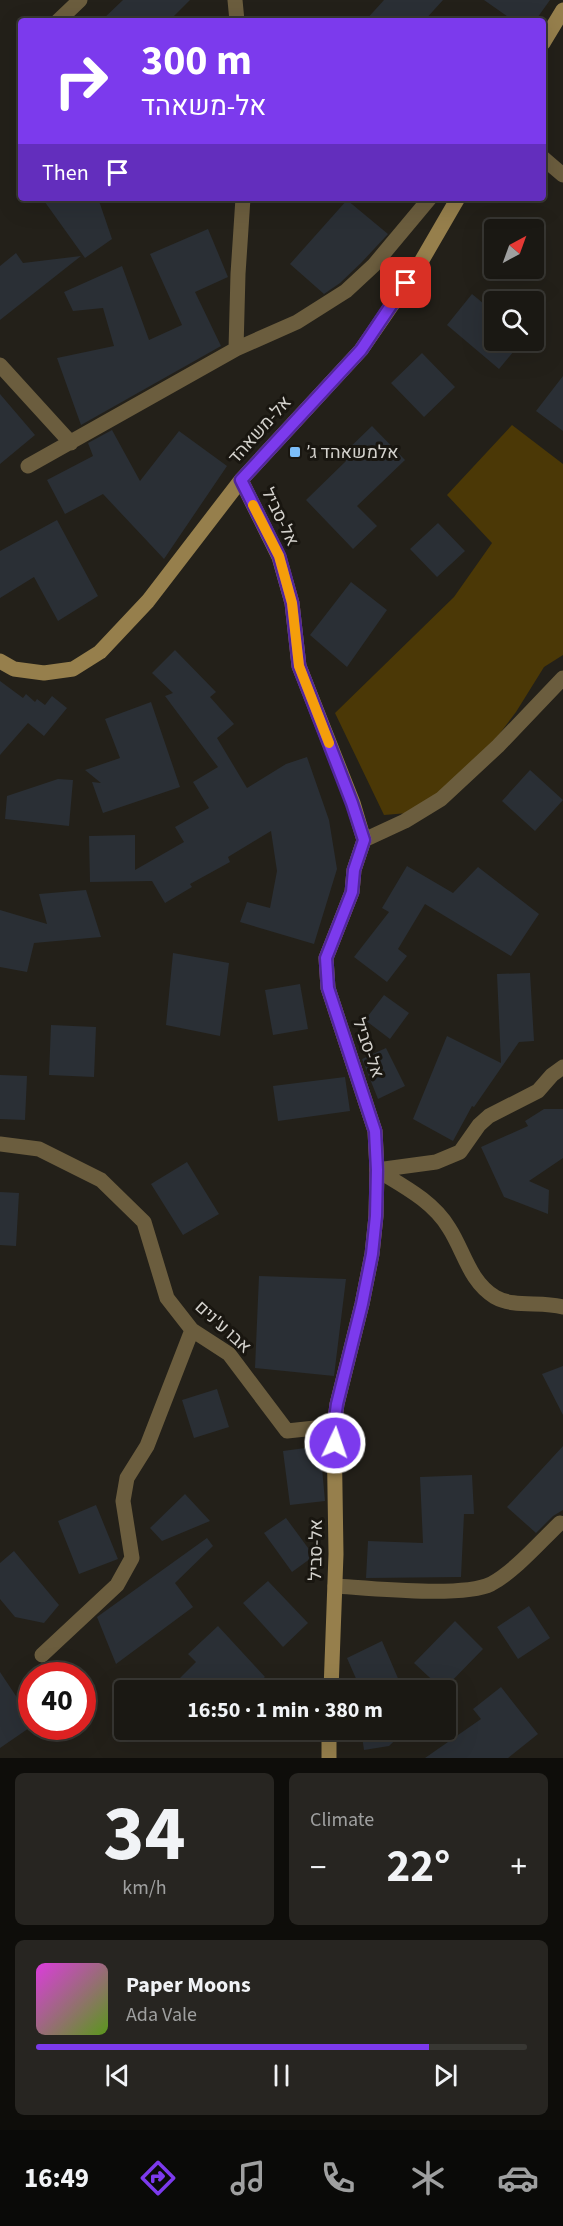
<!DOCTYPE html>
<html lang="en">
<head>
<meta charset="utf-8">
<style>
  :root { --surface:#1a1813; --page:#272521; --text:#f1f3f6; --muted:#9fa0a0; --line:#383733; --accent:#7c3aed }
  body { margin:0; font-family:"Source Sans 3",Heebo,sans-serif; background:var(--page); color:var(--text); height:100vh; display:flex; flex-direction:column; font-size:22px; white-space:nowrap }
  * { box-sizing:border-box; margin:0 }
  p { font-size:20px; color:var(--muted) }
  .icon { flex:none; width:33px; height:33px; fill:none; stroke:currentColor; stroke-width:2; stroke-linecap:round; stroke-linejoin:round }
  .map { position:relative; height:1758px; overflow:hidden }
  .details { display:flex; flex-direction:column; gap:15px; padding:15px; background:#0e0d0a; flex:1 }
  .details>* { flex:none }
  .top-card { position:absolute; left:18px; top:18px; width:528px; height:183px; border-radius:6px; box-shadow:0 6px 24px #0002,0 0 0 2px var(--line); background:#7c3aed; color:#fff; overflow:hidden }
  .needle { width:39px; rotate:41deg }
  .fabs { position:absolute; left:484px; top:219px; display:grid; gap:12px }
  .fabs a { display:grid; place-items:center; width:60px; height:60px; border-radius:6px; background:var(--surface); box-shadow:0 6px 24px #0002,0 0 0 2px var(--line); font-size:30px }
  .speed { position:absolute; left:18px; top:1662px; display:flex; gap:12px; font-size:30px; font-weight:700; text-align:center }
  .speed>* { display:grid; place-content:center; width:78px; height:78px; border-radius:50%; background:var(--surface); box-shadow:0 6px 24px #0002,0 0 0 2px var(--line); line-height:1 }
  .speed .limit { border:9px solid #d22; background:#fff; color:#111 }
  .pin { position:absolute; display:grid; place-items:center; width:51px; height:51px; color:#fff; margin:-26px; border-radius:12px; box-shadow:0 3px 9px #0006 }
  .me { position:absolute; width:66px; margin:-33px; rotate:3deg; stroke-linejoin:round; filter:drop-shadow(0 0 4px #0008) }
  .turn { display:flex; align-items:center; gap:21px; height:126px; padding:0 24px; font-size:27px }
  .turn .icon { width:78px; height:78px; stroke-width:2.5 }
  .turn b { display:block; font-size:42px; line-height:51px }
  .then { display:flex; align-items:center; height:57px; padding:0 24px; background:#0003; gap:12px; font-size:22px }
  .big { font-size:45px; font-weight:700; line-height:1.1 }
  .details .card { flex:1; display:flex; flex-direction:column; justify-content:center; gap:9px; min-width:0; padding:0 21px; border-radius:9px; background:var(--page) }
  .details .dial { align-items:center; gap:0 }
  .dial b { font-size:78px; line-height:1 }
  .song { display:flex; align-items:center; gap:18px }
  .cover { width:72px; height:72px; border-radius:9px; background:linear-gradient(135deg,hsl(300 70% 55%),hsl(90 70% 35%)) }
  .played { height:6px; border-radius:3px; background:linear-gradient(90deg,var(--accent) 80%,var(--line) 80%) }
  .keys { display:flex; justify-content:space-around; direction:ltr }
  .heat { display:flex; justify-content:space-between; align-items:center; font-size:33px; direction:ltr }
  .details .tiles { flex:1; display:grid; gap:15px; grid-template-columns:1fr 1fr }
  .card:last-child { grid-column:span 2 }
  .trip { position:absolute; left:114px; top:1680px; width:342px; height:60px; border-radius:6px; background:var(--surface); box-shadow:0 6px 24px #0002,0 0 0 2px var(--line); font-weight:700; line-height:60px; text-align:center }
  .tabs { display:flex; height:96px; justify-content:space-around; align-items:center; background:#0a0a08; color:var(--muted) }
  .tabs .icon { width:42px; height:42px }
  .tabs .current { color:var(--accent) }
  .tabs b { font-size:27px; color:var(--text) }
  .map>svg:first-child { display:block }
</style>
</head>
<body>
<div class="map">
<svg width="563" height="1758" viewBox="0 0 563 1758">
  <rect width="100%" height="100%" fill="#232019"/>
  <path fill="#4b3806" d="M 512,425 L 563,464 L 563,655 L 544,667 L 516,712 L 470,773 L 432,811 L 384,815 L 335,713 L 454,597 L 492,543 L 447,495 Z"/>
  <path fill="#2a2f35" d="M 123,0 L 190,0 L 169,21 L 101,21 Z
    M 384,0 L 443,0 L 424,21 L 365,21 Z
    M 484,0 L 550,0 L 535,21 L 514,21 Z
    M 42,198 L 98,198 L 112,239 L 85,258 Z
    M 347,200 L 388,234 L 361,263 L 340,283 L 324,294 L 290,264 Z
    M 208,229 L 228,277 L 195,292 L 221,346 L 81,425 L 57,358 L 114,346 L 103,308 L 73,311 L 64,292 L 122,266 L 149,340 L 182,325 L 150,254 Z
    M 16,253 L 23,263 L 81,256 L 0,320 L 0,266 Z
    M 472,294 L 495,313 L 495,340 L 523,340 L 499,369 L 447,325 Z
    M 422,353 L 455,387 L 424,417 L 391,383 Z
    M 563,376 L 563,431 L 536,411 Z
    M 0,394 L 35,435 L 0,464 Z
    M 372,426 L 405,460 L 357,506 L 377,526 L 353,549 L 306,500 L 346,461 L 341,456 Z
    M 112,430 L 140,481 L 179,431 L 227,466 L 164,559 L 103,494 L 65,514 L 47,480 L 93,456 L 88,443 Z
    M 57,520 L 98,596 L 58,621 L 34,577 L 0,598 L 0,551 Z
    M 438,523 L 465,551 L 437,577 L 410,549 Z
    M 351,582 L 387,610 L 347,667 L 310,635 Z
    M 175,650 L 216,692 L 210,697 L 234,724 L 217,738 L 247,788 L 286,764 L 307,757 L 329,820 L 337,869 L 314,944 L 240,922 L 247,902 L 270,908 L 277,871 L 271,831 L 228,857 L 230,862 L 190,884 L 192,887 L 165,903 L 152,881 L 90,882 L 89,836 L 135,835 L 135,870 L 184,842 L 175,827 L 209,808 L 193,782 L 218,767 L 165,696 L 173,693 L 152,673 Z
    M 0,681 L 23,698 L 26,694 L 35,702 L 37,699 L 45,705 L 52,696 L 67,708 L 44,736 L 28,723 L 0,755 Z
    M 151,702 L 180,787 L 103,813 L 92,782 L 101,783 L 85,770 L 120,758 L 105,719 Z
    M 530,770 L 563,800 L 535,831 L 502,801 Z
    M 58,779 L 73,780 L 69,826 L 5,819 L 7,796 Z
    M 407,866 L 453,893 L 478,867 L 539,914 L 511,956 L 425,904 L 398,949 L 407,956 L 387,982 L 354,957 L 389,912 L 382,908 Z
    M 86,890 L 101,937 L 34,943 L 27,972 L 0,967 L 0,910 L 47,924 L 39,894 Z
    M 173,953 L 229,963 L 220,1036 L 166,1025 Z
    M 530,973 L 534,1041 L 519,1042 L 474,1107 L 472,1106 L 453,1141 L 413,1119 L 447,1036 L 501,1063 L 497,974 Z
    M 300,984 L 308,1029 L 273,1035 L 265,990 Z
    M 384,995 L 409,1013 L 390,1039 L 365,1020 Z
    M 51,1025 L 96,1027 L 94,1077 L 49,1075 Z
    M 386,1048 L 405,1086 L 378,1099 L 362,1059 Z
    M 0,1075 L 27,1076 L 25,1120 L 0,1119 Z
    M 345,1077 L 350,1111 L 278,1121 L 273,1086 Z
    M 544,1109 L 563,1109 L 563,1158 L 529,1181 L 549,1190 L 548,1214 L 504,1197 L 481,1147 L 528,1126 L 525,1121 Z
    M 187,1162 L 219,1214 L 183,1235 L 151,1184 Z
    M 0,1192 L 19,1193 L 16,1246 L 0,1245 Z
    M 259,1276 L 346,1279 L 334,1376 L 255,1368 Z
    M 563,1366 L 563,1415 L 542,1374 Z
    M 217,1389 L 229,1427 L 194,1438 L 182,1400 Z
    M 320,1446 L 325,1501 L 290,1505 L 283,1451 Z
    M 563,1446 L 563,1510 L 553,1516 L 536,1533 L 507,1507 Z
    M 472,1475 L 474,1514 L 464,1514 L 461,1577 L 366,1578 L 368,1541 L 423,1543 L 420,1477 Z
    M 185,1494 L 210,1521 L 162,1541 L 150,1528 Z
    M 96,1505 L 118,1559 L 79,1574 L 58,1521 Z
    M 286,1518 L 314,1556 L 292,1572 L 264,1533 Z
    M 207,1538 L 213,1546 L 175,1583 L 193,1607 L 116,1664 L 97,1617 Z
    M 14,1551 L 59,1605 L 44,1623 L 15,1617 L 0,1599 L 0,1563 Z
    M 268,1581 L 308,1623 L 283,1647 L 243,1603 Z
    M 529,1606 L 550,1638 L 518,1659 L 497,1627 Z
    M 455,1621 L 483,1649 L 443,1690 L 414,1663 Z
    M 218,1626 L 265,1677 L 250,1690 L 168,1690 L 196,1662 L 188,1654 Z
    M 382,1641 L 403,1690 L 361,1690 L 347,1658 Z
    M 0,1672 L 32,1720 L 32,1726 L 0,1748 Z
    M 501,1687 L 538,1734 L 508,1758 L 425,1758 L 481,1719 L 473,1709 Z
    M 361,1730 L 406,1730 L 389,1746 L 364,1750 Z"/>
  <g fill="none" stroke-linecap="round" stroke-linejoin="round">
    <path stroke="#6b5d3e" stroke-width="15" d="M 235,0 L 237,21
      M 58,21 L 80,0
      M 543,158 L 563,175
      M 236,349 L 238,274 L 243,198
      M 0,365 L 71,443
      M 28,466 L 236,349 L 297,322 L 346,291 L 374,265 L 430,198
      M 364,840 L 405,821 L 441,799 L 498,746 L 563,678
      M 0,1144 L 39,1149 L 101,1180 L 144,1222 L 167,1298 L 192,1330 L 229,1354 L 287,1431 L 334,1426
      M 377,1170 C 403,1186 433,1201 449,1228 C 464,1251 469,1281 495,1297 C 514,1308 541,1301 563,1307
      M 377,1170 L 436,1162 L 460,1152 L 479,1125 L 489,1116 L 538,1091 L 552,1075 L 563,1067
      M 335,1586 C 368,1588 463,1598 491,1584 C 515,1571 540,1542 560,1523
      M 42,1655 L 117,1585 L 132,1558 L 123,1501 L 127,1478 L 147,1446 L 192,1330"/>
    <path stroke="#967f4c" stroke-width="15" d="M 543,43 L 563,10
      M 241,480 L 279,557 L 292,603 L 299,666 L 353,803 L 364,840 L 354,870 L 352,892 L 326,958 L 328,988 L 375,1131 L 377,1170 L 376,1216 L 372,1254 L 362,1304 L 337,1404 L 334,1426 L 336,1554 L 331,1690
      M 0,661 L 14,669 L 44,673 L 73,669 L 100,652 L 148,601 L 241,480 L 361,350 L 418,267 L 458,198
      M 329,1730 L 329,1758"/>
  </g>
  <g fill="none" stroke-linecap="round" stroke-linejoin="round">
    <defs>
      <path id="route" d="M 335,1443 L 334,1426 L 337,1404 L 362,1304 L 372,1254 L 376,1216 L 377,1170 L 375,1131 L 328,988 L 326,958 L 352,892 L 354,870 L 364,840 L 352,803 L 299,666 L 292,603 L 279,556 L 241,480 L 361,350 L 406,283"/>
    </defs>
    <use href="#route" stroke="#51269a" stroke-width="15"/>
    <use href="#route" stroke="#7c3aed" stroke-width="10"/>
    <path stroke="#f59e0b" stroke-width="10" d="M 253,505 L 279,556 L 292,603 L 299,666 L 329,743"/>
  </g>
  <rect fill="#7cbef9" stroke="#191610" stroke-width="2" x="289" y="446" width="12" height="12" rx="3"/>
  <g text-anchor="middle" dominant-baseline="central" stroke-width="6" stroke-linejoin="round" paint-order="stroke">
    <g font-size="18" fill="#d4d2cd" stroke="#191610">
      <text transform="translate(260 430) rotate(-48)">אל-משאהד</text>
      <text transform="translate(280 517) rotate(64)">אל-סביל</text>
      <text transform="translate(368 1048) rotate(71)">אל-סביל</text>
      <text transform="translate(223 1327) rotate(42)">אבו ע'נים</text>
      <text transform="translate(316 1550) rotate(-89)">אל-סביל</text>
    </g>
    <g font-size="18" fill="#d4d2cd" stroke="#191610" text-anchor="start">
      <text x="307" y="452">אלמשאהד ג׳</text>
    </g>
  </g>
</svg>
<div class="fabs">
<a><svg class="needle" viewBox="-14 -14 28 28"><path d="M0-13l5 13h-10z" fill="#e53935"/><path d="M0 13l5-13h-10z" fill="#9fa0a0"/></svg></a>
<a><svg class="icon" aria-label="search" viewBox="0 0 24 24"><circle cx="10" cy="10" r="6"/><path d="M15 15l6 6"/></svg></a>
</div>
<div class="speed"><div class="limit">40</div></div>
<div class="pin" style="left:406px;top:283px;background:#d93025"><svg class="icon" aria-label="arrive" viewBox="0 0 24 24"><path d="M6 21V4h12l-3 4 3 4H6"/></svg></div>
<svg class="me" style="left:335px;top:1443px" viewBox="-20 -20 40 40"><circle r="17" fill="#7c3aed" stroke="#fff" stroke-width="3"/><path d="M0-11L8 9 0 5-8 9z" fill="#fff"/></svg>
<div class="trip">16:50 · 1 min · 380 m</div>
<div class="top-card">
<div class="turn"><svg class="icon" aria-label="right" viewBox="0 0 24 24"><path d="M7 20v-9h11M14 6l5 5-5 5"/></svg><div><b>300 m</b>אל-משאהד</div></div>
<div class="then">Then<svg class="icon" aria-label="arrive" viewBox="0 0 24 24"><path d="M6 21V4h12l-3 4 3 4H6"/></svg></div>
</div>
</div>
<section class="details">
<div class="tiles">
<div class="card dial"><b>34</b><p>km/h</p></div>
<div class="card"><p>Climate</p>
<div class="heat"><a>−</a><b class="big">22°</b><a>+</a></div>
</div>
<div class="card">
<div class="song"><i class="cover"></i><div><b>Paper Moons</b><p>Ada Vale</p></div></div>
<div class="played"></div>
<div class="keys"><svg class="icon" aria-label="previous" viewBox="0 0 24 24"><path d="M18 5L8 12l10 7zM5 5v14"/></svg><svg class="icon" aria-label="pause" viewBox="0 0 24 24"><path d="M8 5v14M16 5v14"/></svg><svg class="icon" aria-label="next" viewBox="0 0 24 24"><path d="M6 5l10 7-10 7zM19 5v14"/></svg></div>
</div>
</div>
</section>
<nav class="tabs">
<b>16:49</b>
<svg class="icon current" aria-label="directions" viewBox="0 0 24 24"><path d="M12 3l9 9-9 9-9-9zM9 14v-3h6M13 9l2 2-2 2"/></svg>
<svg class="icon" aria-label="music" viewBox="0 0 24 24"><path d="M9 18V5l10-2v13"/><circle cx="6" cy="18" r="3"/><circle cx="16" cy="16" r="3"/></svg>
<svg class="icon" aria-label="phone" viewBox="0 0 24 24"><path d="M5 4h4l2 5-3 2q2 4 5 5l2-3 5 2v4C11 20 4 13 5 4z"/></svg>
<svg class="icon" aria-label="climate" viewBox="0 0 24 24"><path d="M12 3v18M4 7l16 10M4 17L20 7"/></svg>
<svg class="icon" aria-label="car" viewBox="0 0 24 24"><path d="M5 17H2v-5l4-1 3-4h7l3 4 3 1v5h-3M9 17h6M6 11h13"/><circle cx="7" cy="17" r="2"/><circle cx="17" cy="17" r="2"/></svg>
</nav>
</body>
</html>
